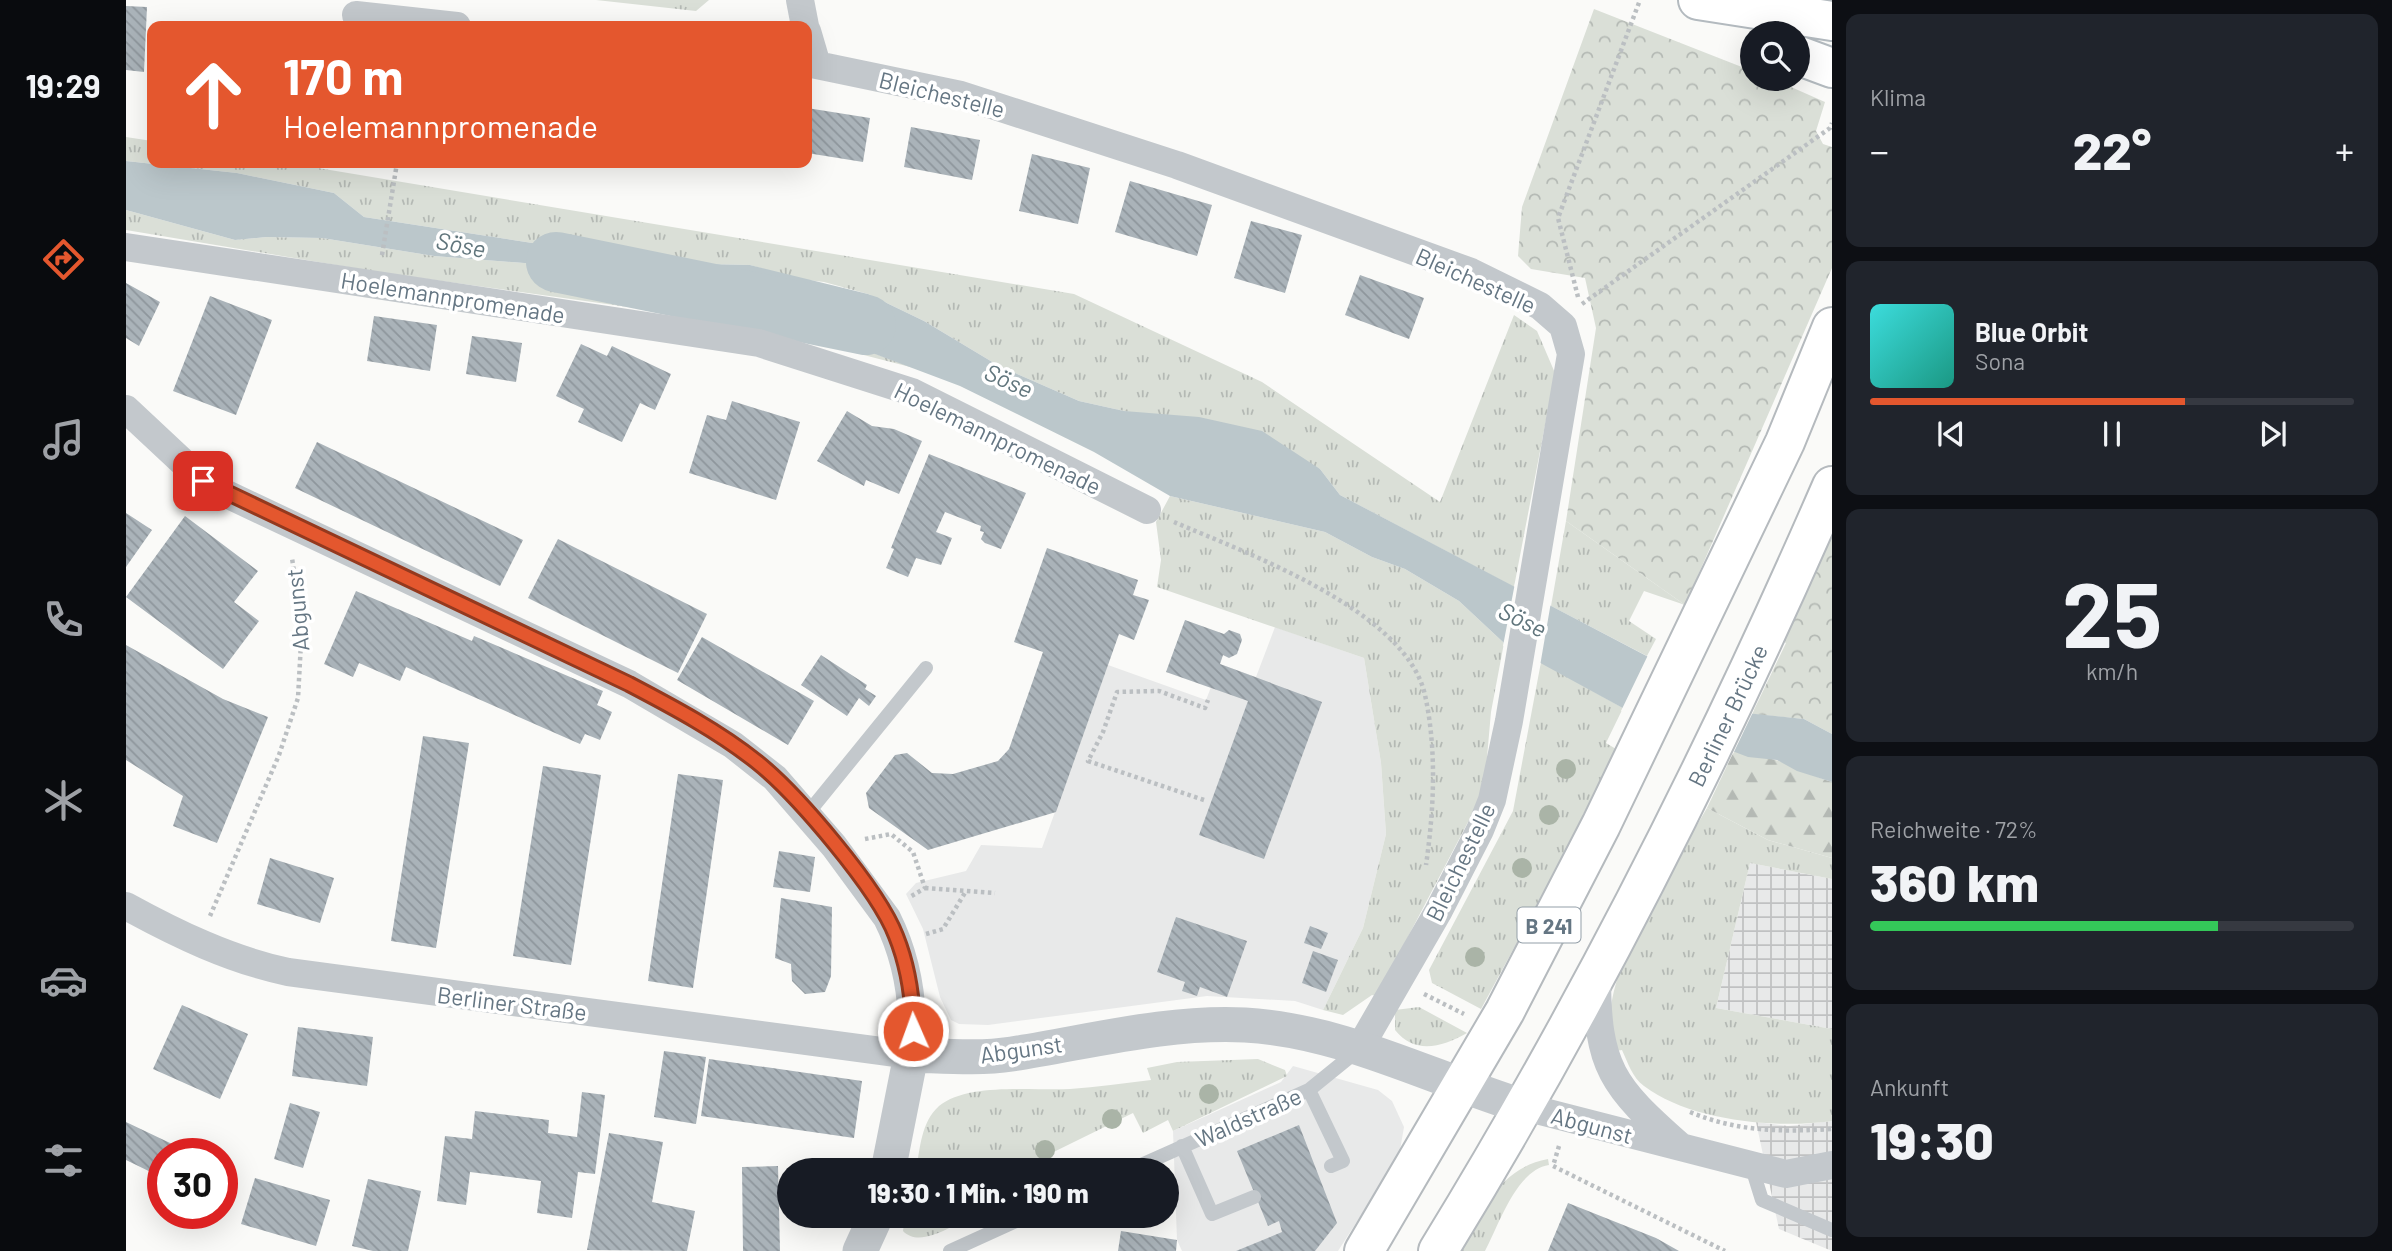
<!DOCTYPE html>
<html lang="de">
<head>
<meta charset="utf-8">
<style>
  :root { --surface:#171b24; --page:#20242c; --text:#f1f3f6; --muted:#9ea1a6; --line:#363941; --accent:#e4572e }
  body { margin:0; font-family:Barlow,sans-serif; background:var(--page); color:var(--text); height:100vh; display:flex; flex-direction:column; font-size:26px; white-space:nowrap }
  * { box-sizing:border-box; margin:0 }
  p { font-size:23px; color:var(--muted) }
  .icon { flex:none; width:38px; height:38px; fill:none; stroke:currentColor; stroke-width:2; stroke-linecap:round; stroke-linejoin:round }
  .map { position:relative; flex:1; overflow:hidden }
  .panel { display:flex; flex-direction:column; gap:14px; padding:14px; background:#0d0f14; width:560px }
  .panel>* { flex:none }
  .top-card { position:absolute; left:21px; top:21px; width:665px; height:147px; border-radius:14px; box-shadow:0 7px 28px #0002; background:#e4572e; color:#fff; overflow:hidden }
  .buttons { position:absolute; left:1614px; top:21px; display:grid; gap:14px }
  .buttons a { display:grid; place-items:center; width:70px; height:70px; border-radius:50%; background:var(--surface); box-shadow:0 7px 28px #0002; font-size:35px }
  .speed { position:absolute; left:21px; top:1138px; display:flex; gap:14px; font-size:35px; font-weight:700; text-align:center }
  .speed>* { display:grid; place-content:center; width:91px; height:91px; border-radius:50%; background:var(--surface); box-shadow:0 7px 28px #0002; line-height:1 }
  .speed .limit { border:10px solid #d22; background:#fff; color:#111 }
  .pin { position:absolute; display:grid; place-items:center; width:60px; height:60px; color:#fff; margin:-30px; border-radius:14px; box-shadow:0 4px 10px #0006 }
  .me { position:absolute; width:77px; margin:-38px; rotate:358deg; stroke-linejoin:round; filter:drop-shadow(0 0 5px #0008) }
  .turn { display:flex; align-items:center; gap:24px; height:147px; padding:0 21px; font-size:32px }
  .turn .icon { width:91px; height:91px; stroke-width:2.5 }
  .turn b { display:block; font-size:49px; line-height:60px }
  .big { font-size:52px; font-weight:800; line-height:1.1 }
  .panel .card { flex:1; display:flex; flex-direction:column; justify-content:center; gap:10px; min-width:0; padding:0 24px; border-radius:14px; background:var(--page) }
  .panel .dial { align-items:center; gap:0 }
  .dial b { font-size:91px; line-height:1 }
  .song { display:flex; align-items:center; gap:21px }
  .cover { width:84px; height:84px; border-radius:10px; background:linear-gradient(135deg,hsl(180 70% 55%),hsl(170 70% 35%)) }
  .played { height:7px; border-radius:4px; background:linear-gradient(90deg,var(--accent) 65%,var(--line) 65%) }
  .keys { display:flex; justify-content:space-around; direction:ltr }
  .heat { display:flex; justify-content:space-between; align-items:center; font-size:38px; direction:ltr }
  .charge { height:10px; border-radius:5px; background:linear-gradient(90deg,#34c759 72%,var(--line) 0) }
  .trip { position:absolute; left:651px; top:1158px; width:402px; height:70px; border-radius:35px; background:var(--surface); box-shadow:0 7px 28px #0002; font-weight:800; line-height:70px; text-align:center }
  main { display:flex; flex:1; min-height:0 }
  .menu { display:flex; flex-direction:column; width:126px; justify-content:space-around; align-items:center; background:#090b0e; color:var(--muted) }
  .menu .icon { width:49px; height:49px }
  .menu .on { color:var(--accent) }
  .menu b { font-size:32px; color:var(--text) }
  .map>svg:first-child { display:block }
</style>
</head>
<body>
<main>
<nav class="menu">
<b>19:29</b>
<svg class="icon on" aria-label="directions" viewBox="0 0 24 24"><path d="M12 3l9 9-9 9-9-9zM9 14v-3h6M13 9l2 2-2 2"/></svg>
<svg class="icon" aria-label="music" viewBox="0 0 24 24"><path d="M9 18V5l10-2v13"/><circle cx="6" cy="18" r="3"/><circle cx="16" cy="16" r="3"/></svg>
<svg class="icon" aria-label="phone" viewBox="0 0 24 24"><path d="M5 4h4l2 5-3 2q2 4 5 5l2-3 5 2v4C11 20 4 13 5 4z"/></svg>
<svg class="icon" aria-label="climate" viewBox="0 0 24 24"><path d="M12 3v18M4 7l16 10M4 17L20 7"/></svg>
<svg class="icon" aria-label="car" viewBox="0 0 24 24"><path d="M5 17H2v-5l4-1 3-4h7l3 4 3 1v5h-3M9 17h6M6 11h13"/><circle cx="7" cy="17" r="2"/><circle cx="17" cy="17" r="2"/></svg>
<svg class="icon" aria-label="filters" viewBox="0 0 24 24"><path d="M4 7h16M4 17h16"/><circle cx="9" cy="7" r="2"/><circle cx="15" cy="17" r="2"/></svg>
</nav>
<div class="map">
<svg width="1706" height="1251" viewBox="0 0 1706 1251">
  <defs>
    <pattern id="industrial-grid" width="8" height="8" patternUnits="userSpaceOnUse" patternTransform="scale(1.75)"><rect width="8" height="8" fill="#e8e9e9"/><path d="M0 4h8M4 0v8" fill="none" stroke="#c0c1c2"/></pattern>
    <pattern id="grass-tufts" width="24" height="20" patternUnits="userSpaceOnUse" patternTransform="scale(1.75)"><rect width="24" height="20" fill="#dadfd7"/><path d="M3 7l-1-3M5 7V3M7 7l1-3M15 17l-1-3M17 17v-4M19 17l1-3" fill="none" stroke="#b4b9b4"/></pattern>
    <pattern id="forest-firs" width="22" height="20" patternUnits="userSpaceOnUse" patternTransform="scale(1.75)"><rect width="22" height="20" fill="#dadfd7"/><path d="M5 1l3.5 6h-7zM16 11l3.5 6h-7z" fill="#b4b9b4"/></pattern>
    <pattern id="park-crowns" width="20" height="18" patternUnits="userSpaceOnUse" patternTransform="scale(1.75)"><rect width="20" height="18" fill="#dadfd7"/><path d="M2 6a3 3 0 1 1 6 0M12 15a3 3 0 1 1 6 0" fill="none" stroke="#b4b9b4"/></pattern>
    <pattern id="building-back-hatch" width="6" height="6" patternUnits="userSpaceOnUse" patternTransform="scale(1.75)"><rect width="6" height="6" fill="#aab3b9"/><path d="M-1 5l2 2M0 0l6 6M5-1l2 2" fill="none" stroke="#8e969c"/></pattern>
  </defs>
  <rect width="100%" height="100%" fill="#fafaf8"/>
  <path fill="#e8e9e9" d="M 1149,627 L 1238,658 L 1255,763 L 1260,834 L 1237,928 L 1197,1010 L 1169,1001 L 1081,996 L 862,1025 L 833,1024 L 825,1020 L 814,997 L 797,929 L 780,894 L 790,883 L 840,871 L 855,845 L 916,848 L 982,665 L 1080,700 L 1094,664 L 1130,677 Z
    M 1167,1066 L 1252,1090 L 1266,1101 L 1278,1127 L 1273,1156 L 1212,1251 L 1056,1251 L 1051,1240 L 1047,1131 L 1155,1082 Z"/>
  <path fill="url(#industrial-grid)" d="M 1624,863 L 1706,879 L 1706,1029 L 1590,1008 Z
    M 1706,1121 L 1706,1251 L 1653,1229 L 1630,1122 L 1662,1126 Z"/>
  <path fill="url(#grass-tufts)" d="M 470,0 L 583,0 L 570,11 Z
    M 0,137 L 26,141 L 26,163 L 162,163 L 948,294 L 1136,382 L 1314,502 L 1388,315 L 1411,331 L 1429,373 L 1388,587 L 1214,495 L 1194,469 L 998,411 L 953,401 L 873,366 L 798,321 L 742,294 L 698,282 L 673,279 L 624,265 L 536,263 L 238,217 L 208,193 L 111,173 L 0,161 Z
    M 0,210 L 109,240 L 141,237 L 196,238 L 308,256 L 411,264 L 496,277 L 533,278 L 559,288 L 659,306 L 688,331 L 788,368 L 629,327 L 567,316 L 258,273 L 0,230 Z
    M 1044,496 L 1199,532 L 1246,557 L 1279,569 L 1333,601 L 1378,643 L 1365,712 L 1359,780 L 1353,801 L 1251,996 L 1246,995 L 1217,1015 L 1197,1010 L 1237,928 L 1260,834 L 1255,763 L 1238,658 L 1031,587 L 1035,560 L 1030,522 Z
    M 1440,521 L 1559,605 L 1518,591 L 1503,621 L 1530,639 L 1521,656 L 1425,606 Z
    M 1415,662 L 1497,708 L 1480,743 L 1490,749 L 1422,885 L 1355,1009 L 1306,983 L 1303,970 L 1387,811 Z
    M 1581,808 L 1642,840 L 1706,858 L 1706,879 L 1624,863 L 1590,1008 L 1706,1029 L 1706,1121 C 1651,1129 1564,1121 1518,1086 C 1506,1077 1502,1063 1496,1050 L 1485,1052 C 1471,971 1542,876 1581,808 Z
    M 1293,1007 L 1341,1033 C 1316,1047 1289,1055 1269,1030 L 1269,1010 Z
    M 1132,1059 L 1159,1070 L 1161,1076 L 1047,1131 L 1042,1120 L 1017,1133 L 1007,1113 L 889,1171 L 790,1171 C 794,1149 795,1122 813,1106 C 842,1082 908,1091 944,1089 C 971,1087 998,1083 1025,1080 L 1021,1068 L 1051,1062 Z
    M 1422,1159 L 1423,1165 C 1390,1170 1373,1225 1359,1251 L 1332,1251 C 1356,1212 1373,1168 1422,1159 Z
    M 779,1216 L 846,1216 C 827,1225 794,1249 777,1231 Z"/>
  <path fill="url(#forest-firs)" d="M 1608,751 C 1623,757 1639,756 1653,761 C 1671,768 1687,776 1706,782 L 1706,858 L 1642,840 L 1581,808 Z"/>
  <path fill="url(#park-crowns)" d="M 1468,9 L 1626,71 L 1626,79 L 1647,79 L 1699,102 L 1690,131 L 1697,144 L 1706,147 L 1706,268 L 1559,605 L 1440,521 L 1470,328 L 1459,278 L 1405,269 L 1392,256 L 1396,207 Z
    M 1706,525 L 1706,734 L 1678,719 L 1626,714 L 1660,643 L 1654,640 Z"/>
  <path fill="#bbc7cb" d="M 0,161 L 111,173 L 208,193 L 238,217 L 536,263 L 624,265 L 742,294 L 798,321 L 873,366 L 953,401 L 998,411 L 1073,417 L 1136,431 L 1194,469 L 1214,495 L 1532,662 L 1620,713 L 1678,719 L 1706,734 L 1706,782 L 1671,771 L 1651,760 L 1622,757 L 1504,712 L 1378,643 L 1333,601 L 1279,569 L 1246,557 L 1199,532 L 1044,496 L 968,452 L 834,386 L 688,331 L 659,306 L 559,288 L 533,278 L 496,277 L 411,264 L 308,256 L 196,238 L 141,237 L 109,240 L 0,210 Z"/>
  <path fill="#fafaf8" d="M 1389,583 L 1425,602 L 1414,666 L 1377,646 Z
    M 1523,653 L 1621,710 L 1628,710 L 1607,754 L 1495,711 Z"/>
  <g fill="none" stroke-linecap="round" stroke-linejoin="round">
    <path stroke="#bbc7cb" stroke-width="60" d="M 430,262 L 740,325"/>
  </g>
  <path fill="url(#building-back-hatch)" d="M 0,6 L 21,7 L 18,72 L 0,70 Z
    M 681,108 L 744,118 L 737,162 L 681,153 Z
    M 785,127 L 854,140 L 846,180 L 778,167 Z
    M 906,154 L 964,168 L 952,224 L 893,211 Z
    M 1004,181 L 1086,205 L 1071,256 L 989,232 Z
    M 1125,221 L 1176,235 L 1159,293 L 1108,278 Z
    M 1234,275 L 1298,298 L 1283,339 L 1219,315 Z
    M 0,283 L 34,302 L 13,346 L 0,338 Z
    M 84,296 L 146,320 L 110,415 L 47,391 Z
    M 248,316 L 311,325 L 304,371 L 241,361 Z
    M 346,336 L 396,343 L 390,382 L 340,374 Z
    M 455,344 L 481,356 L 486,346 L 545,374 L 529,410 L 514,403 L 496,442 L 452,422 L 458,409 L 430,396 Z
    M 606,401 L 674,422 L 650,500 L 563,473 L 581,415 L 600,420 Z
    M 721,411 L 746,426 L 768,429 L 796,441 L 773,494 L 740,480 L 738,486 L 691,461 Z
    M 191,442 L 397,540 L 374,586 L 169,488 Z
    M 803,454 L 900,493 L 875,549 L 859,543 L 855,539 L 858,532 L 854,531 L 855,526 L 819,512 L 810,532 L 826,538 L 815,565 L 790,558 L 782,577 L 760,568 L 768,549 L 765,548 Z
    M 0,513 L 26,530 L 0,567 Z
    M 59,516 L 132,571 L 108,602 L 133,621 L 97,669 L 0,597 Z
    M 432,539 L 581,614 L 552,673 L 402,598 Z
    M 921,548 L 1012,580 L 1007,595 L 1023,600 L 1008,640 L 993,634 L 930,812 L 802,850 L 743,808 L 740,793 L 769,755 L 781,753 L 806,773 L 827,774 L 872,761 L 883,749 L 917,652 L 888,642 Z
    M 230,591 L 346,641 L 348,636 L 477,691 L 471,705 L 486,712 L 474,740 L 459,734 L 454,744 L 280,667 L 274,681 L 233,663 L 227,677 L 198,664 Z
    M 1059,620 L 1098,634 L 1103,630 L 1114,634 L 1116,640 L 1111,654 L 1103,658 L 1097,655 L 1094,664 L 1196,702 L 1138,859 L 1073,835 L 1122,701 L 1040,672 Z
    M 576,637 L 688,701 L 662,745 L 551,680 Z
    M 0,645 L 97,699 L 142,717 L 91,843 L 47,826 L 57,796 L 0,760 Z
    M 695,655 L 741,685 L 739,689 L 750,696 L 743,706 L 733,698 L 721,716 L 675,685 Z
    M 297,736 L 343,743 L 310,948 L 265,941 Z
    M 417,766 L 475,775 L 445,965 L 387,956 Z
    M 552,774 L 597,780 L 567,988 L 522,981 Z
    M 653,851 L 689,857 L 684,892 L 647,887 Z
    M 144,858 L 208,878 L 194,923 L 131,904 Z
    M 655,898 L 706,907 L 705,976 L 699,992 L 679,994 L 666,981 L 665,964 L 649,958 Z
    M 1050,917 L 1121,941 L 1101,997 L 1074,987 L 1071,996 L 1056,991 L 1059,982 L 1031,972 Z
    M 1184,926 L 1202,933 L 1195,949 L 1178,943 Z
    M 1187,951 L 1212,960 L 1200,992 L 1176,983 Z
    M 56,1005 L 122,1034 L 94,1099 L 27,1069 Z
    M 172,1027 L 247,1037 L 241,1086 L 166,1076 Z
    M 538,1051 L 580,1057 L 570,1124 L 528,1117 Z
    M 583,1059 L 736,1081 L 728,1138 L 575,1116 Z
    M 456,1092 L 479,1095 L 469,1174 L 452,1172 L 446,1218 L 411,1213 L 415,1181 L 344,1172 L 340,1205 L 311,1201 L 319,1136 L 346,1139 L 349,1111 L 423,1120 L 422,1133 L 451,1137 Z
    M 164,1103 L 194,1112 L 177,1168 L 148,1159 Z
    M 0,1122 L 65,1153 L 37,1153 L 37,1178 L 0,1160 Z
    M 1173,1125 L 1211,1223 L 1189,1251 L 1110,1251 L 1156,1232 L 1153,1221 L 1142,1226 L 1111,1151 Z
    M 483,1133 L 537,1142 L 526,1202 L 569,1211 L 561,1251 L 461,1250 Z
    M 652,1166 L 654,1251 L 617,1251 L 616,1167 Z
    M 129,1178 L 204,1200 L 190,1246 L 115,1224 Z
    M 242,1179 L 295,1191 L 282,1251 L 247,1251 L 226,1246 Z
    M 1442,1203 L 1530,1238 L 1553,1251 L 1422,1251 Z
    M 995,1231 L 1051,1240 L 1050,1251 L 992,1251 Z"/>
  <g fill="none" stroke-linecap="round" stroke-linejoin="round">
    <defs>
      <path id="secondary" d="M 1572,0 L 1706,21
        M 1671,55 L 1706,68"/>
      <g id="primary">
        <path d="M 1238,1251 L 1379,1011 L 1475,825 L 1659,442 L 1706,327"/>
        <path id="s1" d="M 1312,1251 C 1462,1007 1592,748 1706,486"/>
      </g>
    </defs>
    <use href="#secondary" stroke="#b3babf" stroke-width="42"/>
    <use href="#primary" stroke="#b5babe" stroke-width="42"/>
    <path stroke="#bbbfc2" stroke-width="4.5" stroke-dasharray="3.5 3.5" stroke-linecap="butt" d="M 256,255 L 271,163
      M 1452,297 L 1432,218 L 1514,0
      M 1456,304 L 1704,128 L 1706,123
      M 1048,522 C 1120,553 1280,610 1299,695 C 1311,750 1308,810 1300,865
      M 1078,800 L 962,761 L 977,732 L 991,692 L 1033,691 L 1079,708 L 1082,700
      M 739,839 L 765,834 L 787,852 L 799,888 L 784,897
      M 799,888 L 869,893
      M 84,916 L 153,755 L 172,698 L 176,624 L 166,558
      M 800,934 L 817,929 L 840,891
      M 1298,994 L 1338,1014
      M 1564,1112 C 1612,1132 1656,1132 1706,1129
      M 1433,1146 L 1427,1166 L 1599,1251"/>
    <path stroke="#c3c8cc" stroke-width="14" d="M 682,813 L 800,668
      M 1183,1090 L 1217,1161 L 1205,1166
      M 1056,1146 L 1086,1214 L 1128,1197
      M 1626,1168 L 1636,1200 L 1706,1230
      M 1002,1171 L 1183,1090 L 1231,1051
      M 824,1251 L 901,1216"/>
    <path stroke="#c3c8cc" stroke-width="28" d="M 674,0 L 679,26
      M 230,15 L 331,26
      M 681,31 L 691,65
      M 681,63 L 835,95 L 1051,165 L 1345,272 L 1414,306 L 1437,326 L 1445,354 L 1383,721 L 1366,800 L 1354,830 L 1312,912 L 1233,1049
      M 0,247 L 633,343 L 786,392 L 1021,510
      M 0,409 L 77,481 L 92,490 L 503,684 L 607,745 L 649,778 L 708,846 L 761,918 C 783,962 789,1007 785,1055 L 162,972 C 105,960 51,934 0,906
      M 1471,975 C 1471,1068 1486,1086 1554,1146
      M 1399,1107 L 1660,1174 L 1706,1165"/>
    <path stroke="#c3c8cc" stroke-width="35" d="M 762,1171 L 785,1055 C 819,1056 853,1059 886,1054 C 963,1042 1041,1021 1119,1025 C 1216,1030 1307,1079 1399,1107
      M 734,1251 L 750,1216"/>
    <use href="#secondary" stroke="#fff" stroke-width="38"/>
    <use href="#primary" stroke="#fff" stroke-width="38"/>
  </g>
  <g fill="#aab4a7">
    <circle cx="1440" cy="769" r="10"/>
    <circle cx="1423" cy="815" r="10"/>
    <circle cx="1396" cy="868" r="10"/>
    <circle cx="1349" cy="957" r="10"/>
    <circle cx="1083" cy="1094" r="10"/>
    <circle cx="986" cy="1119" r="10"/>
    <circle cx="919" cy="1150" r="10"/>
  </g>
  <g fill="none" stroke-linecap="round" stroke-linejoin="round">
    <defs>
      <path id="route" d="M 77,481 L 503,684 C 547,707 592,731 631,762 C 671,794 752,889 770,936 C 782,966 787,999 787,1031"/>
    </defs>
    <use href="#route" stroke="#94391e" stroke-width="18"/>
    <use href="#route" stroke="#e4572e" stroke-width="12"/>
  </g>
  <g text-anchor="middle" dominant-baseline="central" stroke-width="7" stroke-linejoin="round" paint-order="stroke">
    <rect fill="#fff" stroke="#939fa8" stroke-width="2" x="1391.5" y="907.5" width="63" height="35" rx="5"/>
    <g font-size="21" font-weight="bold" fill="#657683">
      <text x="1423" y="925">B 241</text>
    </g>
    <g font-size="23" fill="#657683" stroke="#fff">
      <text transform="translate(816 94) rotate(14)">Bleichestelle</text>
      <text transform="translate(1350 280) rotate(24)">Bleichestelle</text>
      <text transform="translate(327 297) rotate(9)">Hoelemannpromenade</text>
      <text transform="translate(872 438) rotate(26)">Hoelemannpromenade</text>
      <text transform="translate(171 610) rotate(-95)">Abgunst</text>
      <text stroke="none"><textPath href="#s1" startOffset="609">Berliner Brücke</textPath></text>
      <text transform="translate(1334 862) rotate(-64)">Bleichestelle</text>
      <text transform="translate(386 1003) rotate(7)">Berliner Straße</text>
      <text transform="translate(895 1049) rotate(-8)">Abgunst</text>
      <text transform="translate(1122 1117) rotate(-24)">Waldstraße</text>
      <text transform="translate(1466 1125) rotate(15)">Abgunst</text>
    </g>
    <g font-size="24" font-style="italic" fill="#60757c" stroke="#fff">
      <text transform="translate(335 244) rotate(11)">Söse</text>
      <text transform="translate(883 380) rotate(24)">Söse</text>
      <text transform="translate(1397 619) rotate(26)">Söse</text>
    </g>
  </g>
</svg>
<div class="buttons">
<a><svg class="icon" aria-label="search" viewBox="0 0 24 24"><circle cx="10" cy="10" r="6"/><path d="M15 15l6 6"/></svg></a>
</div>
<div class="speed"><div class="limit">30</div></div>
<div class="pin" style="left:77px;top:481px;background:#d93025"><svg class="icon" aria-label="arrive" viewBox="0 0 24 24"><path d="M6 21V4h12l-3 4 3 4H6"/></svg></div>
<svg class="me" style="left:787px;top:1031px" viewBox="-20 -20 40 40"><circle r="17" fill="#e4572e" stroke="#fff" stroke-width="3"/><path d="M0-11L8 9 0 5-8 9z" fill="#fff"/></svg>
<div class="trip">19:30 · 1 Min. · 190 m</div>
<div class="top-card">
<div class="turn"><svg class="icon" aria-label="ahead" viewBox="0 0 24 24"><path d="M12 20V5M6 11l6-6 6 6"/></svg><div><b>170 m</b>Hoelemannpromenade</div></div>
</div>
</div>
<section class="panel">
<div class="card"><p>Klima</p>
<div class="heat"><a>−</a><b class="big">22°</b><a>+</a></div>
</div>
<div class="card">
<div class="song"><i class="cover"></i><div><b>Blue Orbit</b><p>Sona</p></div></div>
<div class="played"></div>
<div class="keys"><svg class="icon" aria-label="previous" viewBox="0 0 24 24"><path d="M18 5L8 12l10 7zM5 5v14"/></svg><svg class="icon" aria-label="pause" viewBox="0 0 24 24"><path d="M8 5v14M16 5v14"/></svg><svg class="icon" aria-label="next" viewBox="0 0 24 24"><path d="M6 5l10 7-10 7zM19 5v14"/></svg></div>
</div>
<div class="card dial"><b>25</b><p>km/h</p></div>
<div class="card"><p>Reichweite · 72%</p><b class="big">360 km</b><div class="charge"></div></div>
<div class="card"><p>Ankunft</p><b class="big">19:30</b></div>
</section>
</main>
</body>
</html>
